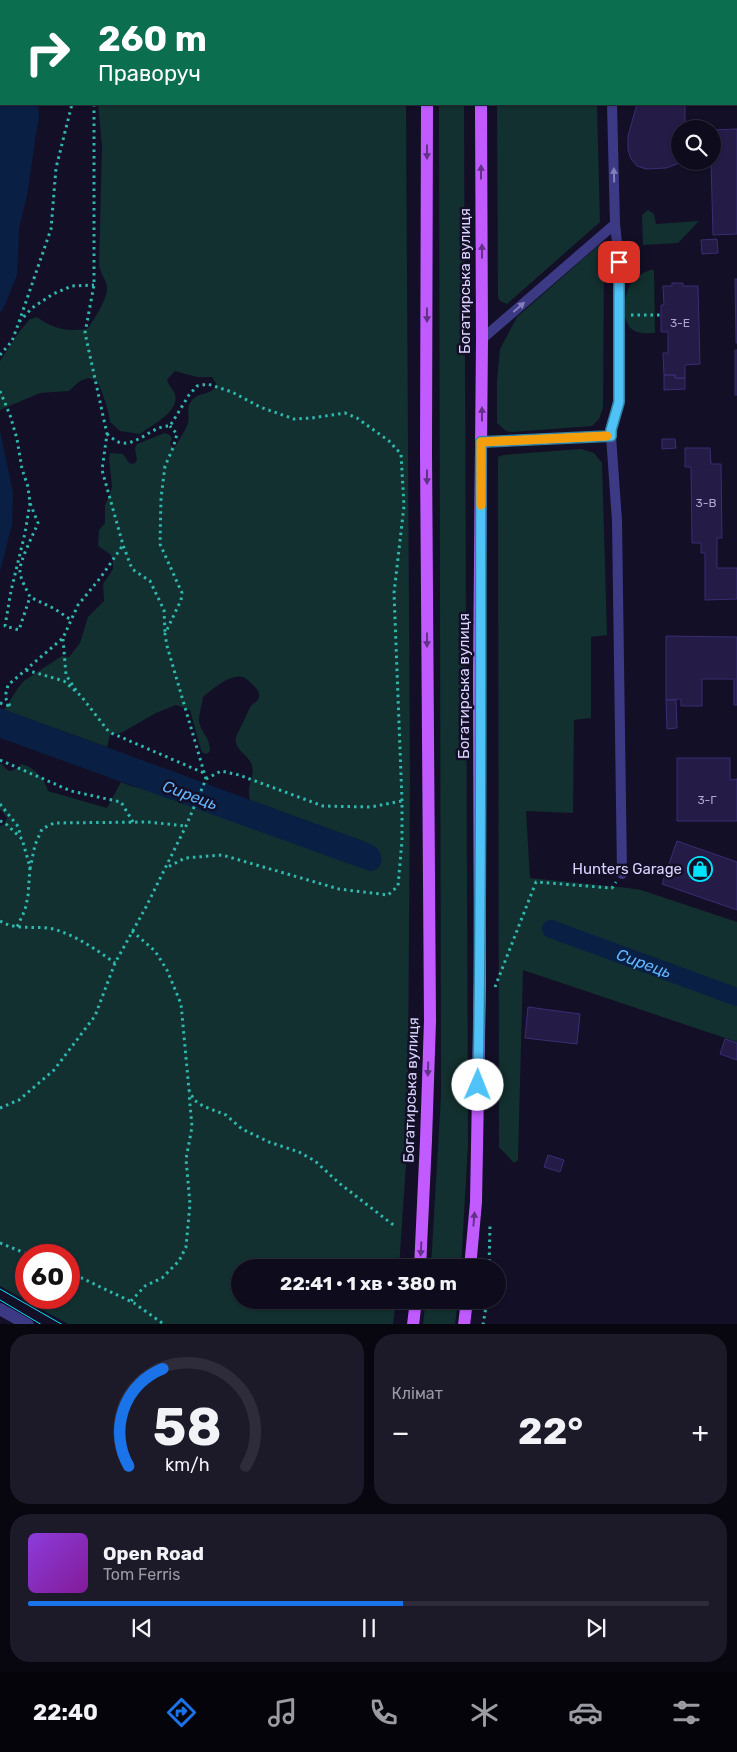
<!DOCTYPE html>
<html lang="uk">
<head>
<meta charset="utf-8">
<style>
  :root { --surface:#0e0b1c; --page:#1c1929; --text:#f1f3f6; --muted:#9b9ba3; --line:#2e2b3b; --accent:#1a73e8 }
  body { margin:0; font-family:Rubik,sans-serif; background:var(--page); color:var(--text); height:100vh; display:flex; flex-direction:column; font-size:19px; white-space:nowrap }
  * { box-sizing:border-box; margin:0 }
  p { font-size:16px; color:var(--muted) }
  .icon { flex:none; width:28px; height:28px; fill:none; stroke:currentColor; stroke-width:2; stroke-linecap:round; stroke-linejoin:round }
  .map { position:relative; height:1324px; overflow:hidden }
  .drawer { display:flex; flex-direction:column; gap:10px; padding:10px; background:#08060f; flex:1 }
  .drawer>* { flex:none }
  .top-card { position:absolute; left:0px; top:0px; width:738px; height:105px; box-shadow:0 1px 4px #0004,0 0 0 1px var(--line); background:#0b6e4f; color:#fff; overflow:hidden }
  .buttons { position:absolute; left:671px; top:120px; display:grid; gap:10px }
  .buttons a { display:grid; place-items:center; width:50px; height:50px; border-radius:50%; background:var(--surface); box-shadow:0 1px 4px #0004,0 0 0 1px var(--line); font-size:25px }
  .speed { position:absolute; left:15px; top:1244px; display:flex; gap:10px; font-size:25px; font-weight:700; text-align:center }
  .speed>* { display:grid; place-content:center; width:65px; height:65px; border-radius:50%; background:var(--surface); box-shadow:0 1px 4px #0004,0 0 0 1px var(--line); line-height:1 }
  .speed .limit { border:8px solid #d22; background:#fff; color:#111 }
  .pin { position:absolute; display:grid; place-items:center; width:42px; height:42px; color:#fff; margin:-21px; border-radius:10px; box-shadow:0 2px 8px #0006 }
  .me { position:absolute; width:55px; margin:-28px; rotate:1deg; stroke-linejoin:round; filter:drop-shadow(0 0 4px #0008) }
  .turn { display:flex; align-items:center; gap:18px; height:105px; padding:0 15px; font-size:22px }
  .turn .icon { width:65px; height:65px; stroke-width:2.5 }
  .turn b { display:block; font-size:35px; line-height:42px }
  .big { font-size:38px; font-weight:700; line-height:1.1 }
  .drawer .widget { flex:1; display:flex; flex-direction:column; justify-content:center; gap:8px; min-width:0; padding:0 18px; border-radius:20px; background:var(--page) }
  .drawer .dial { align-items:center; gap:0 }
  .dial svg { height:130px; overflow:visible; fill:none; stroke:var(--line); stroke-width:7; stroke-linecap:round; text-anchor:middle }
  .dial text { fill:var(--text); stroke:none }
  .song { display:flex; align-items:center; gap:15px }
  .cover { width:60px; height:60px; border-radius:8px; background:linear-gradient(135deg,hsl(270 70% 55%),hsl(290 70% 35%)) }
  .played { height:5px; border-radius:2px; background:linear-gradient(90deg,var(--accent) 55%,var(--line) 55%) }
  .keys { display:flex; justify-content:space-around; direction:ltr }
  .heat { display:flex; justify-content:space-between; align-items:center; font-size:28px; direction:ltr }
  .drawer .tiles { flex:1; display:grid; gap:10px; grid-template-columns:1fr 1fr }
  .widget:last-child { grid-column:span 2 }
  .trip { position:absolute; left:231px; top:1259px; width:275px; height:50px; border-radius:25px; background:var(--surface); box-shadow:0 1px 4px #0004,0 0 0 1px var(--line); font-weight:700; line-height:50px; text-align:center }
  .tab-bar { display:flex; height:80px; justify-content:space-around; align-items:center; background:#06040b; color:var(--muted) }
  .tab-bar .icon { width:35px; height:35px }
  .tab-bar .selected { color:var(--accent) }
  .tab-bar b { font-size:22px; color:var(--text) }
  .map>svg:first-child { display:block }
</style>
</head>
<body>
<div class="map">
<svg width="737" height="1325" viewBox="0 0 737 1325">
  <rect width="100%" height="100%" fill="#130f26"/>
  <path fill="#12302f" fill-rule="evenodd" d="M 96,0 L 406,0 L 406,1 L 96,1 Z
    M 98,104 L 406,104 L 410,778 L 408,1084 L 408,1136 L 399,1267 L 240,1268 L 240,1300 L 396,1300 L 393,1324 L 68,1324 L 0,1286 L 0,826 L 4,825 L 7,818 L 0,809 L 0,763 L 9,771 L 14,770 L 22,764 C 34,767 45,779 48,791 L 107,808 L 121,782 L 131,786 L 368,843 L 250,800 C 246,785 255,778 252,766 C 250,755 233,750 236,737 C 237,735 250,707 251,706 C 254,702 258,702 259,697 C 260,692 256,688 252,684 C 250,682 246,678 243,677 C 231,673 211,690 203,697 C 202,704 199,714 199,721 C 201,734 210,736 210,751 L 207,754 L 203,753 L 201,750 L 190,710 L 176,705 L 156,713 L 121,733 L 110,735 L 107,747 L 4,710 L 18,688 L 25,680 L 62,656 L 69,657 L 80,643 L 88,617 L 104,601 L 103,584 L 113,569 L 113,560 L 110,554 L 98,546 L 99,530 L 105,523 L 105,505 L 109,497 L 112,487 L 109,459 L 110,453 L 123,454 L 129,463 L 134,464 L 137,460 L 135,448 L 137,444 L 165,433 L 170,435 L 172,438 L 170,444 L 172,447 L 175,447 C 179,440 185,431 188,423 C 190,414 185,408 192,400 C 200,391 213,396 216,384 L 212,377 L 197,377 L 175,371 L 167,380 C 169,386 173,389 175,394 C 180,412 151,425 140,434 L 120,431 L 110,422 C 109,411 102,391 97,381 L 88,378 L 80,381 L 69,391 L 40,393 L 0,410 L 0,361 L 19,332 L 30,319 L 37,317 C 53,329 68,332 87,329 C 94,320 108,298 107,287 C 106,279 100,273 99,265 L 102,146 ZM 26,1255 L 69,1255 L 69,1298 L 26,1298 Z
    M 439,104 L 464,104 L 468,1144 L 461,1268 L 431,1267 L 441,1096 Z
    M 497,104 L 597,104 L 600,222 L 507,304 L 500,301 L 498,297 Z
    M 648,210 L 654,214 L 656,224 L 699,221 L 678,243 L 643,245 L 642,218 L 642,215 Z
    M 600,244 L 603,245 L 604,248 L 603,408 L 599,419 L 592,426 L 512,432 L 506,431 L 497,423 L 497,381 L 500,349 L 517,317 Z
    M 650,270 L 654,270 L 655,333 C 649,333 640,334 635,331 C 620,324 623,295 631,284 C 636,277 642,273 650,270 Z
    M 581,449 L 594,453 L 602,463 L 607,635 L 591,637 L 591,718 L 574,720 L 573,813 L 526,811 L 530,878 L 628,888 L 641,890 L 737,922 L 737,1042 L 523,970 L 518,1160 L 514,1163 L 499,1147 L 498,457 L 503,455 Z
    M 426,1300 L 458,1300 L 455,1324 L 423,1324 Z"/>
  <path fill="#0a1f44" d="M 0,0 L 37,0 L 38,1 L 1,1 L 1,104 L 38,104 L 39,118 L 36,134 L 27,196 L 19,228 L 17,275 L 5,305 L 0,313 Z
    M 0,430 L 13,493 L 12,525 L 0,571 Z
    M 0,708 L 368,843 C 373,845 378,847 380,853 C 384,860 380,871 370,871 C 366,870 362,868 358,867 L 0,738 Z"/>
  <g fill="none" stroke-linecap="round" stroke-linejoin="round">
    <path stroke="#0a1f44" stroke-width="18" id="s1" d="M 551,929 L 737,997"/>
  </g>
  <path fill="#241b47" stroke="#3b2d73" d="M 637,104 L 685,104 L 685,129 L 680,129 L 680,161 L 685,161 L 666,168 L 646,169 L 637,166 L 631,159 L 628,150 L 628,136 Z
    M 737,129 L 737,234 L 713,235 L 711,161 L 712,161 L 712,130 Z
    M 717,239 L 718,253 L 702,254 L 701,240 Z
    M 735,279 L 737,279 L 737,343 L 736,343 Z
    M 672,283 L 683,283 L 683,286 L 698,286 L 700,364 L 685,365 L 685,378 L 675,378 L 675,375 L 664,375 L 663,353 L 668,353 L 668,332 L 661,332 L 661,305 L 664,305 L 663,286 L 672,286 Z
    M 735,350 L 737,350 L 737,395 L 735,395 Z
    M 664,375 L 675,375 L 675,378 L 685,378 L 685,389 L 664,390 Z
    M 662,439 L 675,439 L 676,448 L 662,449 Z
    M 685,448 L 710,448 L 711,464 L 721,464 L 722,538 L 717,538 L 717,568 L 737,568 L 737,599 L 705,600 L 705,553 L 701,553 L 701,543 L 692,543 L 691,467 L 685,467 Z
    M 666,636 L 737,637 L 737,705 L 734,705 L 734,679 L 702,679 L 702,706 L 681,706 L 681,699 L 666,700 Z
    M 666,700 L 676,700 L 677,728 L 667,729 Z
    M 677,758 L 730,758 L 730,780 L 737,779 L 737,821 L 677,821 Z
    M 677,841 L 737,862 L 737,910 L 662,884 Z
    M 528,1007 L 580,1014 L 577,1044 L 525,1038 Z
    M 725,1039 L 737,1043 L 737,1060 L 720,1054 Z
    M 548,1155 L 564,1160 L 560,1172 L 544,1167 Z"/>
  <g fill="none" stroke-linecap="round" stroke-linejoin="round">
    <path stroke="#2fb8b0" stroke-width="3" stroke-dasharray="2.5 4" stroke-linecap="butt" d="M 89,1 L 89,0
      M 94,104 L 94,285 L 85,333 L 107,434 L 102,470 L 123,545 L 132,569 L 150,581 L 164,610 L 165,632
      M 631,315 L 661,315
      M 19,322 L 51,229 L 56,168 L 72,104
      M 0,355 L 12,341 L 19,322 L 32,308 L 53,294 L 72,286 L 94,285
      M 0,391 L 10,415 L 17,439 L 22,469 L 28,487 L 30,503 L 38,523 C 34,533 19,562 20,571 C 20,579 27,590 30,597 L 55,609 L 71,620
      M 107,434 C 111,437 116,442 121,443 C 139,445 153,425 170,426 L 189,395 L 197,386 L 208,384 L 232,392 L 260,407 L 294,419 L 312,418 L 345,413 L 357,418 L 389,441 L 401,454 L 404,506 L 394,593 L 402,801 L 402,841 L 398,886 L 388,895 L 339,889 L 222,855 L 185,858 L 166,868
      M 30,503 L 25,533 L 11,591 L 5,626 L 19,630 L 30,597
      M 63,639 L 66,675 L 77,692
      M 26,670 L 64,681 L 81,696 L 109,732 L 204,773
      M 0,703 L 10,706
      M 10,706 L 5,697 L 8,685 L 63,638 L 78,605 L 101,577 L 123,545
      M 0,760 L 71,791 L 121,802 L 133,822
      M 206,779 L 221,771 L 239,775 L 323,806 L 371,807 L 402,801
      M 0,804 L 17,825 L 21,836
      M 0,821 L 5,823 L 22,839 L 30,867 L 28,896 L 25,910 L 17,927
      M 30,869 L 35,845 L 42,829 L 54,823 L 148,822 L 186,826
      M 0,921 C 19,932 38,924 57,930 C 78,937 97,950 115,963
      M 132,931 L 155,951 L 167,970 L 181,1004 L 189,1090 L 194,1100 L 203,1106 L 226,1115 L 242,1129 L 269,1142 L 299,1152 L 315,1161 L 339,1183 L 396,1227
      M 495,987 L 536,882 L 612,888 L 616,882
      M 0,1108 L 19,1100 L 54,1070 L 95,1016 L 115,963 L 146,907 L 186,826 L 206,779 L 167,646 L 165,634 L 181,600 L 182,593 L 160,544 L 161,498 L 165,466 L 173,448 L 177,434 L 170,426
      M 0,1243 L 30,1255
      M 489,1268 L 490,1225
      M 69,1272 L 134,1303 L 165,1325
      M 131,1301 L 145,1286 L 162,1278 L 179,1261 L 186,1247 L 190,1204 L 186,1159 L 192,1127 L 189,1093
      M 483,1325 L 487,1300"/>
    <path stroke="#3d3a85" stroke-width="10" d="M 521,0 L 524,1
      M 619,1 L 619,0
      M 612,104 L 615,224 L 619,262 L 619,402 L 611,430 L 611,436 L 617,521 L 622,874
      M 482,339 L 615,224
      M 481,442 L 611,436"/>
    <path stroke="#3d3a85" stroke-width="12" d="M 0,1309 L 28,1325"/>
    <path stroke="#c25bff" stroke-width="12" d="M 480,0 L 480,1
      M 427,1 L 427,0
      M 420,1268 L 426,1140 L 430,1021 L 426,453 L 427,104
      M 470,1268 L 476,1202 L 480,983 L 479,676 L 482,339 L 481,104
      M 413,1325 L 416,1300
      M 464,1325 L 467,1300"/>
    <path stroke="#00e5ff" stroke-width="1" d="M 0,1289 L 63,1325
      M 0,1300 L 42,1325"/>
  </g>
  <defs><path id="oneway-solid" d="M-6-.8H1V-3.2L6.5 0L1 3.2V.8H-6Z" transform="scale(1.25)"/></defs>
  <g fill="#623188">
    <use href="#oneway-solid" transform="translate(427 152) rotate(90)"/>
    <use href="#oneway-solid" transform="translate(481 172) rotate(-90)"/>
    <use href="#oneway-solid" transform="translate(482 251) rotate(-90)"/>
    <use href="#oneway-solid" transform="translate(427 315) rotate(90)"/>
    <use href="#oneway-solid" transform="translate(482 414) rotate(-90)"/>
    <use href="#oneway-solid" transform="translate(427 477) rotate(90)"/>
    <use href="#oneway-solid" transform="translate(427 640) rotate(90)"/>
    <use href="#oneway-solid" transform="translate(428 1069) rotate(92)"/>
    <use href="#oneway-solid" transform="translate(474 1219) rotate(-85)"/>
    <use href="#oneway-solid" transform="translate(421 1249) rotate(93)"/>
  </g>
  <g fill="#837fbc">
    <use href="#oneway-solid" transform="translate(614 175) rotate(-91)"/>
    <use href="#oneway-solid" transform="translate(519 307) rotate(-41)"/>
  </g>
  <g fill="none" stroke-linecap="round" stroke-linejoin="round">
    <defs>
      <path id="route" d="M 478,1085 C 482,871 480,656 481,442 L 611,436 L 611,430 L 619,402 L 619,262"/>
    </defs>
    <use href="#route" stroke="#337fa1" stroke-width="12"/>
    <use href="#route" stroke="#4fc3f7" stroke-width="9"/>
    <path stroke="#f59e0b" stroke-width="9" d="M 481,505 L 481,442 L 607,436"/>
  </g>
  <defs>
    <symbol id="shop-ring" viewBox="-11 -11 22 22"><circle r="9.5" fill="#130f26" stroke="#00e5ff" stroke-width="1.5"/><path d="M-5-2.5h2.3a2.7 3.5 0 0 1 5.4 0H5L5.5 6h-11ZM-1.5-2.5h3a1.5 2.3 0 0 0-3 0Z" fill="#00e5ff"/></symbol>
  </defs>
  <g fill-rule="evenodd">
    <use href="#shop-ring" x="686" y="855" width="28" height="28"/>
  </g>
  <g text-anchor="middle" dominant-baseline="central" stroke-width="5" stroke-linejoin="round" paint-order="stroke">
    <g font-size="12" fill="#aca6d1">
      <text x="680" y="323">3-Е</text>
      <text x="706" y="503">3-В</text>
      <text x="707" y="800">3-Г</text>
    </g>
    <g font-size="15" fill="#d9d4ff" stroke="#130f26">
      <text transform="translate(465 281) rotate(-90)">Богатирська вулиця</text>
      <text transform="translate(464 686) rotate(-90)">Богатирська вулиця</text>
      <text transform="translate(411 1090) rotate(-88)">Богатирська вулиця</text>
    </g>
    <g font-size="15" fill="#d9d4ff" stroke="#130f26" text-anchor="end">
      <text x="682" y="869">Hunters Garage</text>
    </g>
    <g font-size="16" font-style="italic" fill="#62b6ff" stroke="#130f26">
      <text transform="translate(190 795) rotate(20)">Сирець</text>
      <text stroke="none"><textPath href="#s1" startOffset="99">Сирець</textPath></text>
    </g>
  </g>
</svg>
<div class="buttons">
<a><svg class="icon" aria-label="search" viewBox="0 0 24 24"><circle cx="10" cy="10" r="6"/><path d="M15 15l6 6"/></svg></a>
</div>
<div class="speed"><div class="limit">60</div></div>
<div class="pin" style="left:619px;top:262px;background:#d93025"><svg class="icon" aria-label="arrive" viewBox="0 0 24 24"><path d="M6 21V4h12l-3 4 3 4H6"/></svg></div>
<svg class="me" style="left:478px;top:1085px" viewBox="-20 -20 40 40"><circle r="19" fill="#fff"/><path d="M0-13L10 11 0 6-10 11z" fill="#4fc3f7"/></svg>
<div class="trip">22:41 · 1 хв · 380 m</div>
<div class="top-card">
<div class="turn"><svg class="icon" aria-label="right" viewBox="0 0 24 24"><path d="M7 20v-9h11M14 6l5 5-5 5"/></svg><div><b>260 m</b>Праворуч</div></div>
</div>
</div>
<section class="drawer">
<div class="tiles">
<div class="widget dial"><svg viewBox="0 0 100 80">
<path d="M14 69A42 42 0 1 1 86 69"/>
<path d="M14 69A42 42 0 0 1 35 9" stroke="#1a73e8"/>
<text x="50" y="56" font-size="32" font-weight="700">58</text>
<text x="50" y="72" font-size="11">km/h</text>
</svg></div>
<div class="widget"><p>Клімат</p>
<div class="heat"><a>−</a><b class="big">22°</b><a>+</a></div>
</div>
<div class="widget">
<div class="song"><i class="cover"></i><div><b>Open Road</b><p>Tom Ferris</p></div></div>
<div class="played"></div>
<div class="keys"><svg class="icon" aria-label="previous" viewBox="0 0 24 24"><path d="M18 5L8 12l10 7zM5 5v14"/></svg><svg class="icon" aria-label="pause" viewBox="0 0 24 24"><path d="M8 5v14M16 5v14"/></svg><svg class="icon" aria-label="next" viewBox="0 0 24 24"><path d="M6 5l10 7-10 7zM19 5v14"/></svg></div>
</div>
</div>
</section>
<nav class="tab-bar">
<b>22:40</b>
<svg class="icon selected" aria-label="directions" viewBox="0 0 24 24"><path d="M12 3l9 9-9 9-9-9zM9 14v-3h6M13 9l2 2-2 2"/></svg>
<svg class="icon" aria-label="music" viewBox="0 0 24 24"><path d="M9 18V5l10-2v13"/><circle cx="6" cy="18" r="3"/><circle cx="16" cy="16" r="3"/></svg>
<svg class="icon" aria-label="phone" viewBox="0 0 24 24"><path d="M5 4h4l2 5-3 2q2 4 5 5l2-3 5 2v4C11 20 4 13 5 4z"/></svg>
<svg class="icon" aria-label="climate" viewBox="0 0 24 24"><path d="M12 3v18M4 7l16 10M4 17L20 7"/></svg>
<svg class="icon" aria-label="car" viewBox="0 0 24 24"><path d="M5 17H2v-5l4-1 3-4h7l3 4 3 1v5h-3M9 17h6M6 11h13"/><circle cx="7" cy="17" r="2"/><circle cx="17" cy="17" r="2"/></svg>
<svg class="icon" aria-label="filters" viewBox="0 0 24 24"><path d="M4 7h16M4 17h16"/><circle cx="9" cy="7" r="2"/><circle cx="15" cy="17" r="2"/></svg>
</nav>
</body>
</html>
